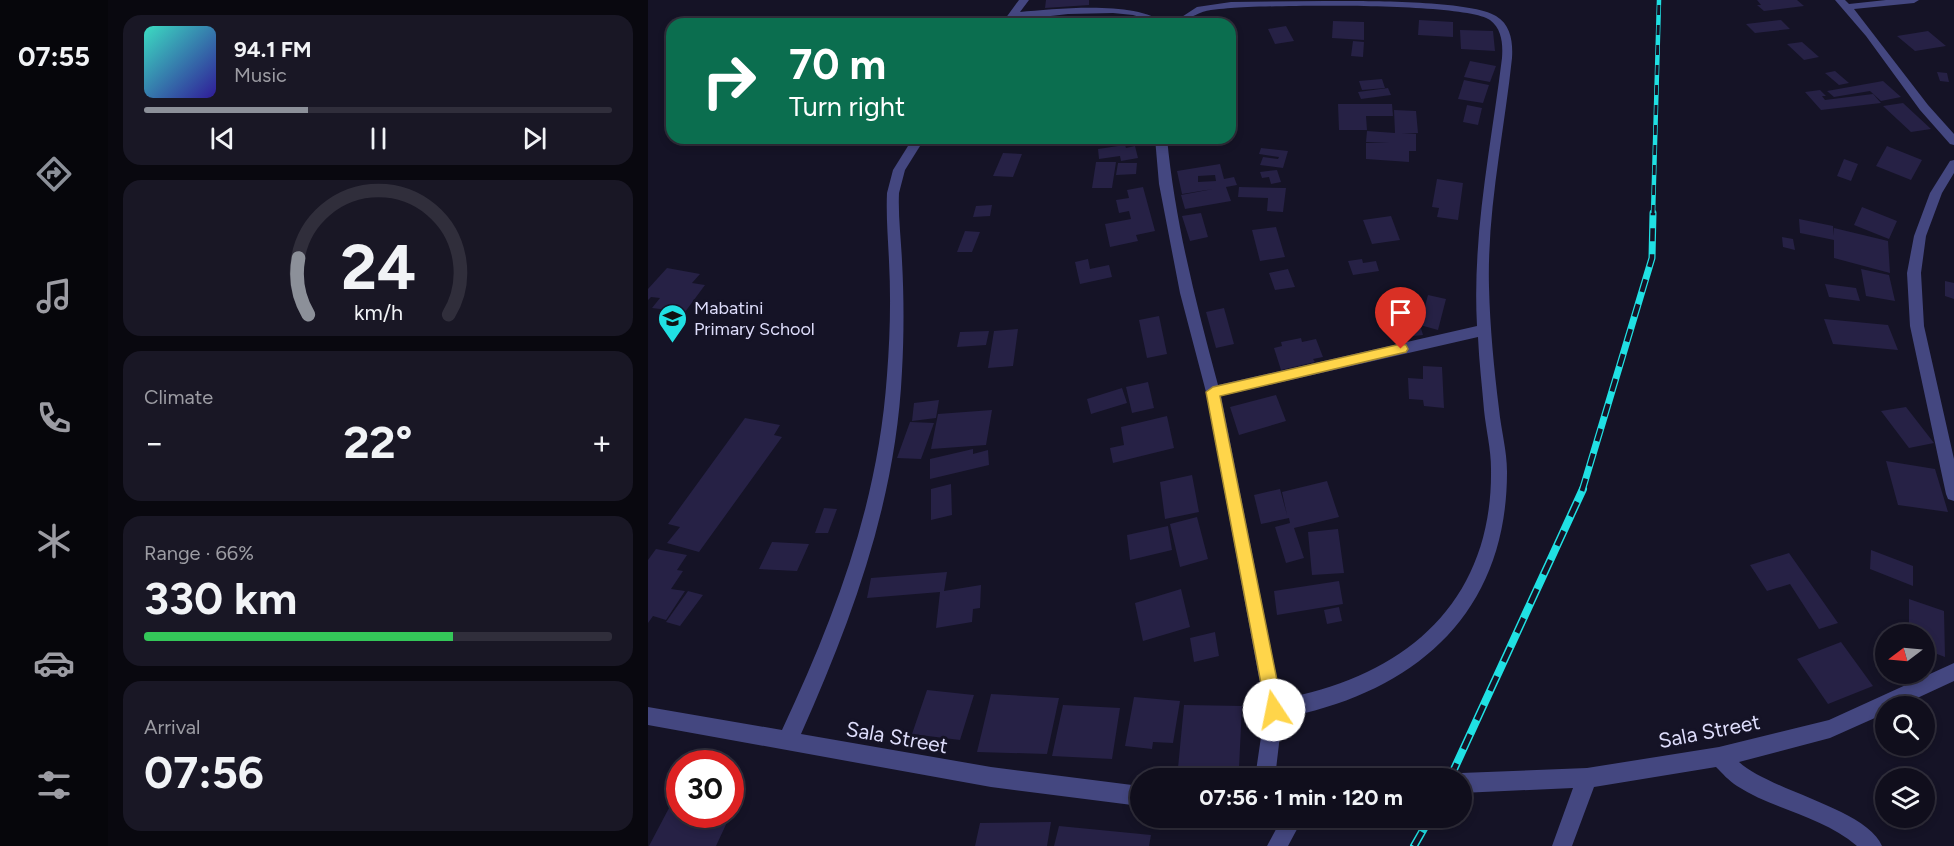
<!DOCTYPE html>
<html lang="en">
<head>
<meta charset="utf-8">
<style>
  :root { --surface:#100e1c; --page:#191725; --text:#f1f3f6; --muted:#9c9ca3; --line:#302e3b; --accent:#8c9099 }
  body { margin:0; font-family:Figtree,sans-serif; background:var(--page); color:var(--text); height:100vh; display:flex; flex-direction:column; font-size:22px; white-space:nowrap }
  * { box-sizing:border-box; margin:0 }
  p { font-size:20px; color:var(--muted) }
  .icon { flex:none; width:33px; height:33px; fill:none; stroke:currentColor; stroke-width:2; stroke-linecap:round; stroke-linejoin:round }
  .map { position:relative; flex:1; overflow:hidden }
  .drawer { display:flex; flex-direction:column; gap:15px; padding:15px; background:#09080f; width:540px }
  .drawer>* { flex:none }
  .banner { position:absolute; left:18px; top:18px; width:570px; height:126px; border-radius:18px; box-shadow:0 3px 9px #0003,0 0 0 2px var(--line); background:#0b6e4f; color:#fff; overflow:hidden }
  .needle { width:39px; rotate:254deg }
  .buttons { position:absolute; left:1227px; top:624px; display:grid; gap:12px }
  .buttons a { display:grid; place-items:center; width:60px; height:60px; border-radius:50%; background:var(--surface); box-shadow:0 3px 9px #0003,0 0 0 2px var(--line); font-size:30px }
  .speed { position:absolute; left:18px; top:750px; display:flex; gap:12px; font-size:30px; font-weight:700; text-align:center }
  .speed>* { display:grid; place-content:center; width:78px; height:78px; border-radius:50%; background:var(--surface); box-shadow:0 3px 9px #0003,0 0 0 2px var(--line); line-height:1 }
  .speed .limit { border:9px solid #d22; background:#fff; color:#111 }
  .pin { position:absolute; display:grid; place-items:center; width:51px; height:51px; color:#fff; margin:-62px -26px; border-radius:50% 50% 50% 0; rotate:-45deg; box-shadow:0 0 6px #0007 }
  .pin .icon { rotate:45deg }
  .me { position:absolute; width:66px; margin:-33px; rotate:349deg; stroke-linejoin:round; filter:drop-shadow(0 0 4px #0008) }
  .turn { display:flex; align-items:center; gap:21px; height:126px; padding:0 24px; font-size:27px }
  .turn .icon { width:78px; height:78px; stroke-width:2.5 }
  .turn b { display:block; font-size:42px; line-height:51px }
  .big { font-size:45px; font-weight:700; line-height:1.1 }
  .drawer .tile { flex:1; display:flex; flex-direction:column; justify-content:center; gap:9px; min-width:0; padding:0 21px; border-radius:18px; background:var(--page) }
  .drawer .dial { align-items:center; gap:0 }
  .dial svg { height:156px; overflow:visible; fill:none; stroke:var(--line); stroke-width:7; stroke-linecap:round; text-anchor:middle }
  .dial text { fill:var(--text); stroke:none }
  .song { display:flex; align-items:center; gap:18px }
  .cover { width:72px; height:72px; border-radius:9px; background:linear-gradient(135deg,hsl(170 70% 55%),hsl(250 70% 35%)) }
  .played { height:6px; border-radius:3px; background:linear-gradient(90deg,var(--accent) 35%,var(--line) 35%) }
  .keys { display:flex; justify-content:space-around; direction:ltr }
  .heat { display:flex; justify-content:space-between; align-items:center; font-size:33px; direction:ltr }
  .charge { height:9px; border-radius:4px; background:linear-gradient(90deg,#34c759 66%,var(--line) 0) }
  .trip { position:absolute; left:482px; top:768px; width:342px; height:60px; border-radius:30px; background:var(--surface); box-shadow:0 3px 9px #0003,0 0 0 2px var(--line); font-weight:700; line-height:60px; text-align:center }
  main { display:flex; flex:1; min-height:0 }
  .dock { display:flex; flex-direction:column; width:108px; justify-content:space-around; align-items:center; background:#06060b; color:var(--muted) }
  .dock .icon { width:42px; height:42px }
  .dock .on { color:var(--accent) }
  .dock b { font-size:27px; color:var(--text) }
  .map>svg:first-child { display:block }
</style>
</head>
<body>
<main>
<nav class="dock">
<b>07:55</b>
<svg class="icon on" aria-label="directions" viewBox="0 0 24 24"><path d="M12 3l9 9-9 9-9-9zM9 14v-3h6M13 9l2 2-2 2"/></svg>
<svg class="icon" aria-label="music" viewBox="0 0 24 24"><path d="M9 18V5l10-2v13"/><circle cx="6" cy="18" r="3"/><circle cx="16" cy="16" r="3"/></svg>
<svg class="icon" aria-label="phone" viewBox="0 0 24 24"><path d="M5 4h4l2 5-3 2q2 4 5 5l2-3 5 2v4C11 20 4 13 5 4z"/></svg>
<svg class="icon" aria-label="climate" viewBox="0 0 24 24"><path d="M12 3v18M4 7l16 10M4 17L20 7"/></svg>
<svg class="icon" aria-label="car" viewBox="0 0 24 24"><path d="M5 17H2v-5l4-1 3-4h7l3 4 3 1v5h-3M9 17h6M6 11h13"/><circle cx="7" cy="17" r="2"/><circle cx="17" cy="17" r="2"/></svg>
<svg class="icon" aria-label="filters" viewBox="0 0 24 24"><path d="M4 7h16M4 17h16"/><circle cx="9" cy="7" r="2"/><circle cx="15" cy="17" r="2"/></svg>
</nav>
<section class="drawer">
<div class="tile">
<div class="song"><i class="cover"></i><div><b>94.1 FM</b><p>Music</p></div></div>
<div class="played"></div>
<div class="keys"><svg class="icon" aria-label="previous" viewBox="0 0 24 24"><path d="M18 5L8 12l10 7zM5 5v14"/></svg><svg class="icon" aria-label="pause" viewBox="0 0 24 24"><path d="M8 5v14M16 5v14"/></svg><svg class="icon" aria-label="next" viewBox="0 0 24 24"><path d="M6 5l10 7-10 7zM19 5v14"/></svg></div>
</div>
<div class="tile dial"><svg viewBox="0 0 100 80">
<path d="M14 69A42 42 0 1 1 86 69"/>
<path d="M14 69A42 42 0 0 1 9 40" stroke="#8c9099"/>
<text x="50" y="56" font-size="32" font-weight="700">24</text>
<text x="50" y="72" font-size="11">km/h</text>
</svg></div>
<div class="tile"><p>Climate</p>
<div class="heat"><a>−</a><b class="big">22°</b><a>+</a></div>
</div>
<div class="tile"><p>Range · 66%</p><b class="big">330 km</b><div class="charge"></div></div>
<div class="tile"><p>Arrival</p><b class="big">07:56</b></div>
</section>
<div class="map">
<svg width="1306" height="846" viewBox="0 0 1306 846">
  <rect width="100%" height="100%" fill="#151326"/>
  <path fill="#262145" fill-rule="evenodd" d="M 398,0 L 441,0 L 441,5 L 397,8 Z
    M 1109,0 L 1149,0 L 1156,6 L 1116,11 L 1109,5 L 1113,5 Z
    M 771,20 L 805,22 L 805,37 L 770,35 Z
    M 1133,20 L 1142,29 L 1107,33 L 1098,24 Z
    M 685,21 L 716,22 L 716,40 L 684,38 Z
    M 638,26 L 646,41 L 627,44 L 620,29 Z
    M 812,30 L 845,31 L 847,51 L 813,49 Z
    M 1280,31 L 1298,46 L 1267,51 L 1249,36 Z
    M 705,41 L 716,42 L 715,57 L 703,56 Z
    M 1154,42 L 1171,57 L 1156,60 L 1139,44 Z
    M 822,61 L 848,66 L 842,82 L 816,77 Z
    M 1187,71 L 1201,83 L 1191,85 L 1177,73 Z
    M 1289,72 L 1299,73 L 1301,82 L 1292,81 Z
    M 734,79 L 737,88 L 714,90 L 711,81 Z
    M 816,80 L 841,85 L 835,103 L 810,99 Z
    M 1235,81 L 1253,97 L 1233,101 L 1222,91 L 1186,97 L 1179,91 Z
    M 740,88 L 743,95 L 713,99 L 710,92 Z
    M 1172,90 L 1178,96 L 1174,96 L 1177,100 L 1225,94 L 1233,103 L 1173,110 L 1157,92 Z
    M 1255,103 L 1283,129 L 1263,132 L 1235,106 Z
    M 690,104 L 744,104 L 745,116 L 718,116 L 719,130 L 691,130 Z
    M 819,105 L 834,108 L 830,125 L 815,122 Z
    M 746,110 L 768,111 L 770,133 L 754,134 L 768,134 L 768,151 L 761,151 L 761,162 L 718,159 L 718,143 L 741,143 L 718,142 L 719,131 L 747,133 Z
    M 464,138 L 488,138 L 489,141 L 464,144 Z
    M 553,138 L 576,138 L 576,142 L 553,143 Z
    M 477,145 L 478,148 L 487,146 L 490,158 L 473,161 L 472,156 L 451,159 L 450,149 Z
    M 1239,146 L 1274,160 L 1263,180 L 1228,166 Z
    M 613,148 L 640,151 L 635,168 L 612,165 L 615,157 L 630,159 L 631,157 L 611,154 Z
    M 355,153 L 374,154 L 365,177 L 345,176 Z
    M 1196,159 L 1210,164 L 1203,181 L 1189,176 Z
    M 448,162 L 468,162 L 464,188 L 444,188 Z
    M 470,163 L 489,163 L 488,174 L 468,175 Z
    M 572,164 L 576,179 L 586,177 L 589,185 L 578,187 L 583,201 L 537,209 L 533,195 L 565,189 L 534,194 L 529,171 ZM 567,175 L 568,181 L 550,182 L 550,176 Z
    M 629,170 L 633,182 L 623,184 L 621,177 L 614,178 L 612,172 Z
    M 789,179 L 815,183 L 810,220 L 789,217 L 791,208 L 784,207 Z
    M 495,187 L 507,231 L 488,235 L 490,241 L 462,247 L 457,224 L 483,219 L 481,211 L 471,213 L 468,200 L 481,198 L 479,190 Z
    M 591,187 L 638,188 L 635,212 L 619,211 L 620,198 L 590,197 Z
    M 344,205 L 342,216 L 325,217 L 328,206 Z
    M 1214,207 L 1249,221 L 1241,239 L 1206,225 Z
    M 553,213 L 560,237 L 542,241 L 534,216 Z
    M 743,216 L 752,240 L 724,244 L 715,220 Z
    M 1151,219 L 1185,226 L 1186,236 L 1186,228 L 1240,241 L 1242,273 L 1186,258 L 1186,240 L 1152,233 Z
    M 628,227 L 637,257 L 612,261 L 604,230 Z
    M 317,231 L 332,232 L 324,252 L 309,252 Z
    M 1134,237 L 1145,239 L 1147,250 L 1135,247 Z
    M 440,259 L 442,269 L 461,265 L 464,277 L 432,284 L 427,262 Z
    M 714,259 L 715,263 L 728,261 L 731,271 L 705,275 L 700,261 Z
    M 19,268 L 52,274 L 44,283 L 57,285 L 37,312 L 4,308 L 12,298 L 3,297 L 0,300 L 0,289 Z
    M 640,269 L 647,287 L 627,290 L 621,273 Z
    M 1213,269 L 1241,275 L 1247,301 L 1218,296 Z
    M 1297,281 L 1306,283 L 1306,299 L 1297,296 Z
    M 1177,284 L 1208,288 L 1212,301 L 1181,297 Z
    M 780,295 L 798,299 L 790,330 L 772,325 L 775,335 L 745,338 L 741,324 L 770,321 L 772,325 Z
    M 576,308 L 586,344 L 568,348 L 558,312 Z
    M 511,316 L 519,354 L 499,358 L 491,320 Z
    M 1176,319 L 1240,325 L 1250,350 L 1185,344 Z
    M 370,329 L 365,366 L 340,368 L 346,331 Z
    M 341,331 L 338,345 L 309,347 L 312,332 Z
    M 653,338 L 654,342 L 668,339 L 675,357 L 665,359 L 667,362 L 633,370 L 626,348 L 634,346 L 633,342 Z
    M 775,366 L 794,367 L 796,408 L 776,406 L 775,400 L 761,399 L 760,378 L 775,379 Z
    M 500,382 L 506,408 L 484,413 L 478,387 Z
    M 474,388 L 479,403 L 443,414 L 439,399 Z
    M 628,395 L 638,421 L 591,435 L 582,407 Z
    M 291,400 L 288,418 L 264,421 L 266,403 Z
    M 1258,407 L 1286,443 L 1261,448 L 1233,411 Z
    M 344,410 L 338,445 L 283,449 L 290,414 Z
    M 519,416 L 526,448 L 465,463 L 462,448 L 476,445 L 473,427 Z
    M 97,418 L 132,425 L 126,435 L 134,437 L 51,552 L 19,543 L 32,527 L 20,524 Z
    M 262,422 L 286,423 L 273,459 L 249,458 Z
    M 325,449 L 325,454 L 340,450 L 341,465 L 282,479 L 282,459 Z
    M 1238,461 L 1287,469 L 1300,512 L 1250,505 Z
    M 544,475 L 551,512 L 517,519 L 512,482 Z
    M 679,481 L 691,517 L 646,528 L 656,558 L 638,563 L 627,527 L 642,523 L 641,518 L 613,524 L 606,495 L 632,489 L 639,515 L 634,492 Z
    M 303,484 L 304,515 L 283,520 L 283,489 Z
    M 176,508 L 189,509 L 180,533 L 167,533 Z
    M 549,517 L 560,559 L 532,567 L 522,524 Z
    M 520,526 L 524,550 L 482,560 L 479,535 Z
    M 690,529 L 696,573 L 664,575 L 660,532 Z
    M 124,542 L 161,544 L 149,571 L 111,569 Z
    M 8,549 L 39,555 L 29,570 L 35,571 L 23,589 L 37,591 L 18,620 L 5,616 L 0,623 L 0,560 Z
    M 1223,550 L 1265,566 L 1265,586 L 1222,569 Z
    M 1141,553 L 1190,623 L 1171,629 L 1142,584 L 1119,591 L 1102,565 Z
    M 299,572 L 296,591 L 333,585 L 332,608 L 325,609 L 324,622 L 288,628 L 292,592 L 219,598 L 223,578 Z
    M 691,581 L 695,604 L 629,615 L 626,591 Z
    M 533,589 L 542,627 L 495,641 L 487,603 Z
    M 40,591 L 55,595 L 32,626 L 18,622 Z
    M 1261,599 L 1296,611 L 1297,657 L 1276,649 L 1276,634 L 1261,634 Z
    M 691,607 L 694,621 L 679,624 L 676,610 Z
    M 567,632 L 571,656 L 546,662 L 542,638 Z
    M 1193,642 L 1225,686 L 1180,704 L 1149,659 Z
    M 279,690 L 326,695 L 312,740 L 264,734 Z
    M 343,694 L 411,698 L 399,754 L 329,752 Z
    M 486,697 L 532,701 L 525,743 L 505,742 L 504,749 L 477,746 Z
    M 415,705 L 472,708 L 464,759 L 404,756 Z
    M 536,705 L 594,706 L 591,768 L 530,768 Z
    M 21,808 L 32,810 L 32,814 L 59,814 L 81,818 L 68,846 L 1,846 Z
    M 403,822 L 399,846 L 327,846 L 332,823 Z
    M 411,826 L 503,835 L 501,846 L 406,846 Z"/>
  <g fill="none" stroke-linecap="round" stroke-linejoin="round">
    <path fill="#444780" fill-rule="evenodd" d="M 371,0 L 381,0 L 372,12 C 409,9 489,0 517,24 L 505,24 L 498,19 L 485,15 L 465,13 L 420,14 L 359,21 L 357,19 Z
      M 1187,0 L 1197,0 L 1201,4 L 1238,0 L 1271,0 L 1266,3 L 1206,9 L 1280,105 L 1306,134 L 1306,145 L 1302,144 L 1272,110 L 1218,36 Z
      M 677,1 C 712,1 822,0 848,16 C 863,25 865,42 864,58 C 856,134 839,210 841,287 C 842,328 846,368 851,409 C 853,430 859,450 859,472 C 859,614 767,693 634,718 L 627,778 L 607,778 L 617,710 L 558,392 L 532,293 L 511,184 L 507,138 L 519,138 C 527,222 548,303 570,385 L 829,326 C 824,235 843,147 854,58 C 855,44 854,29 842,20 C 817,2 623,5 583,8 C 574,9 560,9 552,13 C 539,18 539,24 523,24 L 549,7 L 583,2 ZM 830,337 C 831,361 834,386 836,410 C 838,430 843,449 843,469 C 845,602 757,677 633,699 L 573,396 Z
      M 265,138 L 277,138 L 257,170 L 251,193 C 250,216 253,238 254,261 C 256,298 256,335 254,371 C 248,500 205,617 153,734 L 343,767 L 492,786 L 492,806 L 343,787 L 0,725 L 0,707 L 134,730 C 188,614 230,504 239,375 C 242,337 243,299 241,261 C 240,238 238,216 239,193 L 245,170 Z
      M 1306,160 L 1306,173 L 1294,193 L 1278,236 L 1273,273 L 1276,326 L 1306,459 L 1306,501 L 1300,499 L 1298,494 L 1262,326 L 1259,273 L 1266,236 L 1282,193 L 1302,161 Z
      M 1306,663 L 1306,681 L 1252,706 L 1238,706 L 1238,713 L 1182,738 L 1091,762 C 1123,791 1219,809 1234,846 L 1209,846 C 1174,816 1126,810 1089,786 C 1081,781 1074,773 1068,767 L 946,787 L 924,846 L 904,846 L 925,788 L 813,793 L 813,778 L 805,778 L 813,773 L 939,768 L 1071,747 L 1181,720 Z
      M 634,818 L 655,818 L 640,846 L 619,846 Z"/>
    <defs>
      <path id="rail-far2" d="M 1005,215 L 1011,0"/>
      <path id="rail-far1" d="M 934,491 L 1004,258 L 1005,213"/>
      <path id="rail" d="M 802,778 L 935,489
        M 766,846 L 782,818"/>
    </defs>
    <use href="#rail-far2" stroke="#20e0e3" stroke-width="4.5"/>
    <use href="#rail-far1" stroke="#20e0e3" stroke-width="7"/>
    <use href="#rail" stroke="#20e0e3" stroke-width="8"/>
    <use href="#rail-far2" stroke="#151326" stroke-width="3" stroke-dasharray="10" stroke-linecap="butt"/>
    <use href="#rail-far1" stroke="#151326" stroke-width="4.5" stroke-dasharray="13" stroke-linecap="butt"/>
    <use href="#rail" stroke="#151326" stroke-width="5" stroke-dasharray="16" stroke-linecap="butt"/>
  </g>
  <path fill="#ffd54a" stroke="#a68a30" stroke-width="1.5" d="M 753,344 L 758,345 L 760,349 L 758,352 L 572,396 L 635,710 L 632,716 L 626,719 L 620,716 L 618,710 L 558,392 L 565,387 Z"/>
  <defs>
    <symbol id="school-pin" viewBox="-11 -11 22 30"><path d="M0 17L-7.5 6A9.5 9.5 0 1 1 7.5 6Z" fill="#20e0e3" stroke="#151326"/><path d="M0-5L7-2L0 1L-7-2ZM-4 1L0 2.5L4 1V4Q0 6-4 4Z" fill="#111"/></symbol>
  </defs>
  <g fill-rule="evenodd">
    <use href="#school-pin" x="8" y="302" width="33" height="45"/>
  </g>
  <g text-anchor="middle" dominant-baseline="central" stroke-width="6" stroke-linejoin="round" paint-order="stroke">
    <g font-size="18" fill="#deddfb" stroke="#151326" text-anchor="start">
      <text x="46" y="308">Mabatini<tspan x="46" dy="21">Primary School</tspan></text>
    </g>
    <g font-size="21" fill="#deddfb" stroke="#151326">
      <text transform="translate(1061 731) rotate(-11)">Sala Street</text>
      <text transform="translate(249 737) rotate(10)">Sala Street</text>
    </g>
  </g>
</svg>
<div class="buttons">
<a><svg class="needle" viewBox="-14 -14 28 28"><path d="M0-13l5 13h-10z" fill="#e53935"/><path d="M0 13l5-13h-10z" fill="#9c9ca3"/></svg></a>
<a><svg class="icon" aria-label="search" viewBox="0 0 24 24"><circle cx="10" cy="10" r="6"/><path d="M15 15l6 6"/></svg></a>
<a><svg class="icon" aria-label="layers" viewBox="0 0 24 24"><path d="M12 4l9 5-9 5-9-5zM3 14l9 5 9-5"/></svg></a>
</div>
<div class="speed"><div class="limit">30</div></div>
<div class="pin" style="left:753px;top:349px;background:#d93025"><svg class="icon" aria-label="arrive" viewBox="0 0 24 24"><path d="M6 21V4h12l-3 4 3 4H6"/></svg></div>
<svg class="me" style="left:626px;top:710px" viewBox="-20 -20 40 40"><circle r="19" fill="#fff"/><path d="M0-13L10 11 0 6-10 11z" fill="#ffd54a"/></svg>
<div class="trip">07:56 · 1 min · 120 m</div>
<div class="banner">
<div class="turn"><svg class="icon" aria-label="right" viewBox="0 0 24 24"><path d="M7 20v-9h11M14 6l5 5-5 5"/></svg><div><b>70 m</b>Turn right</div></div>
</div>
</div>
</main>
</body>
</html>
